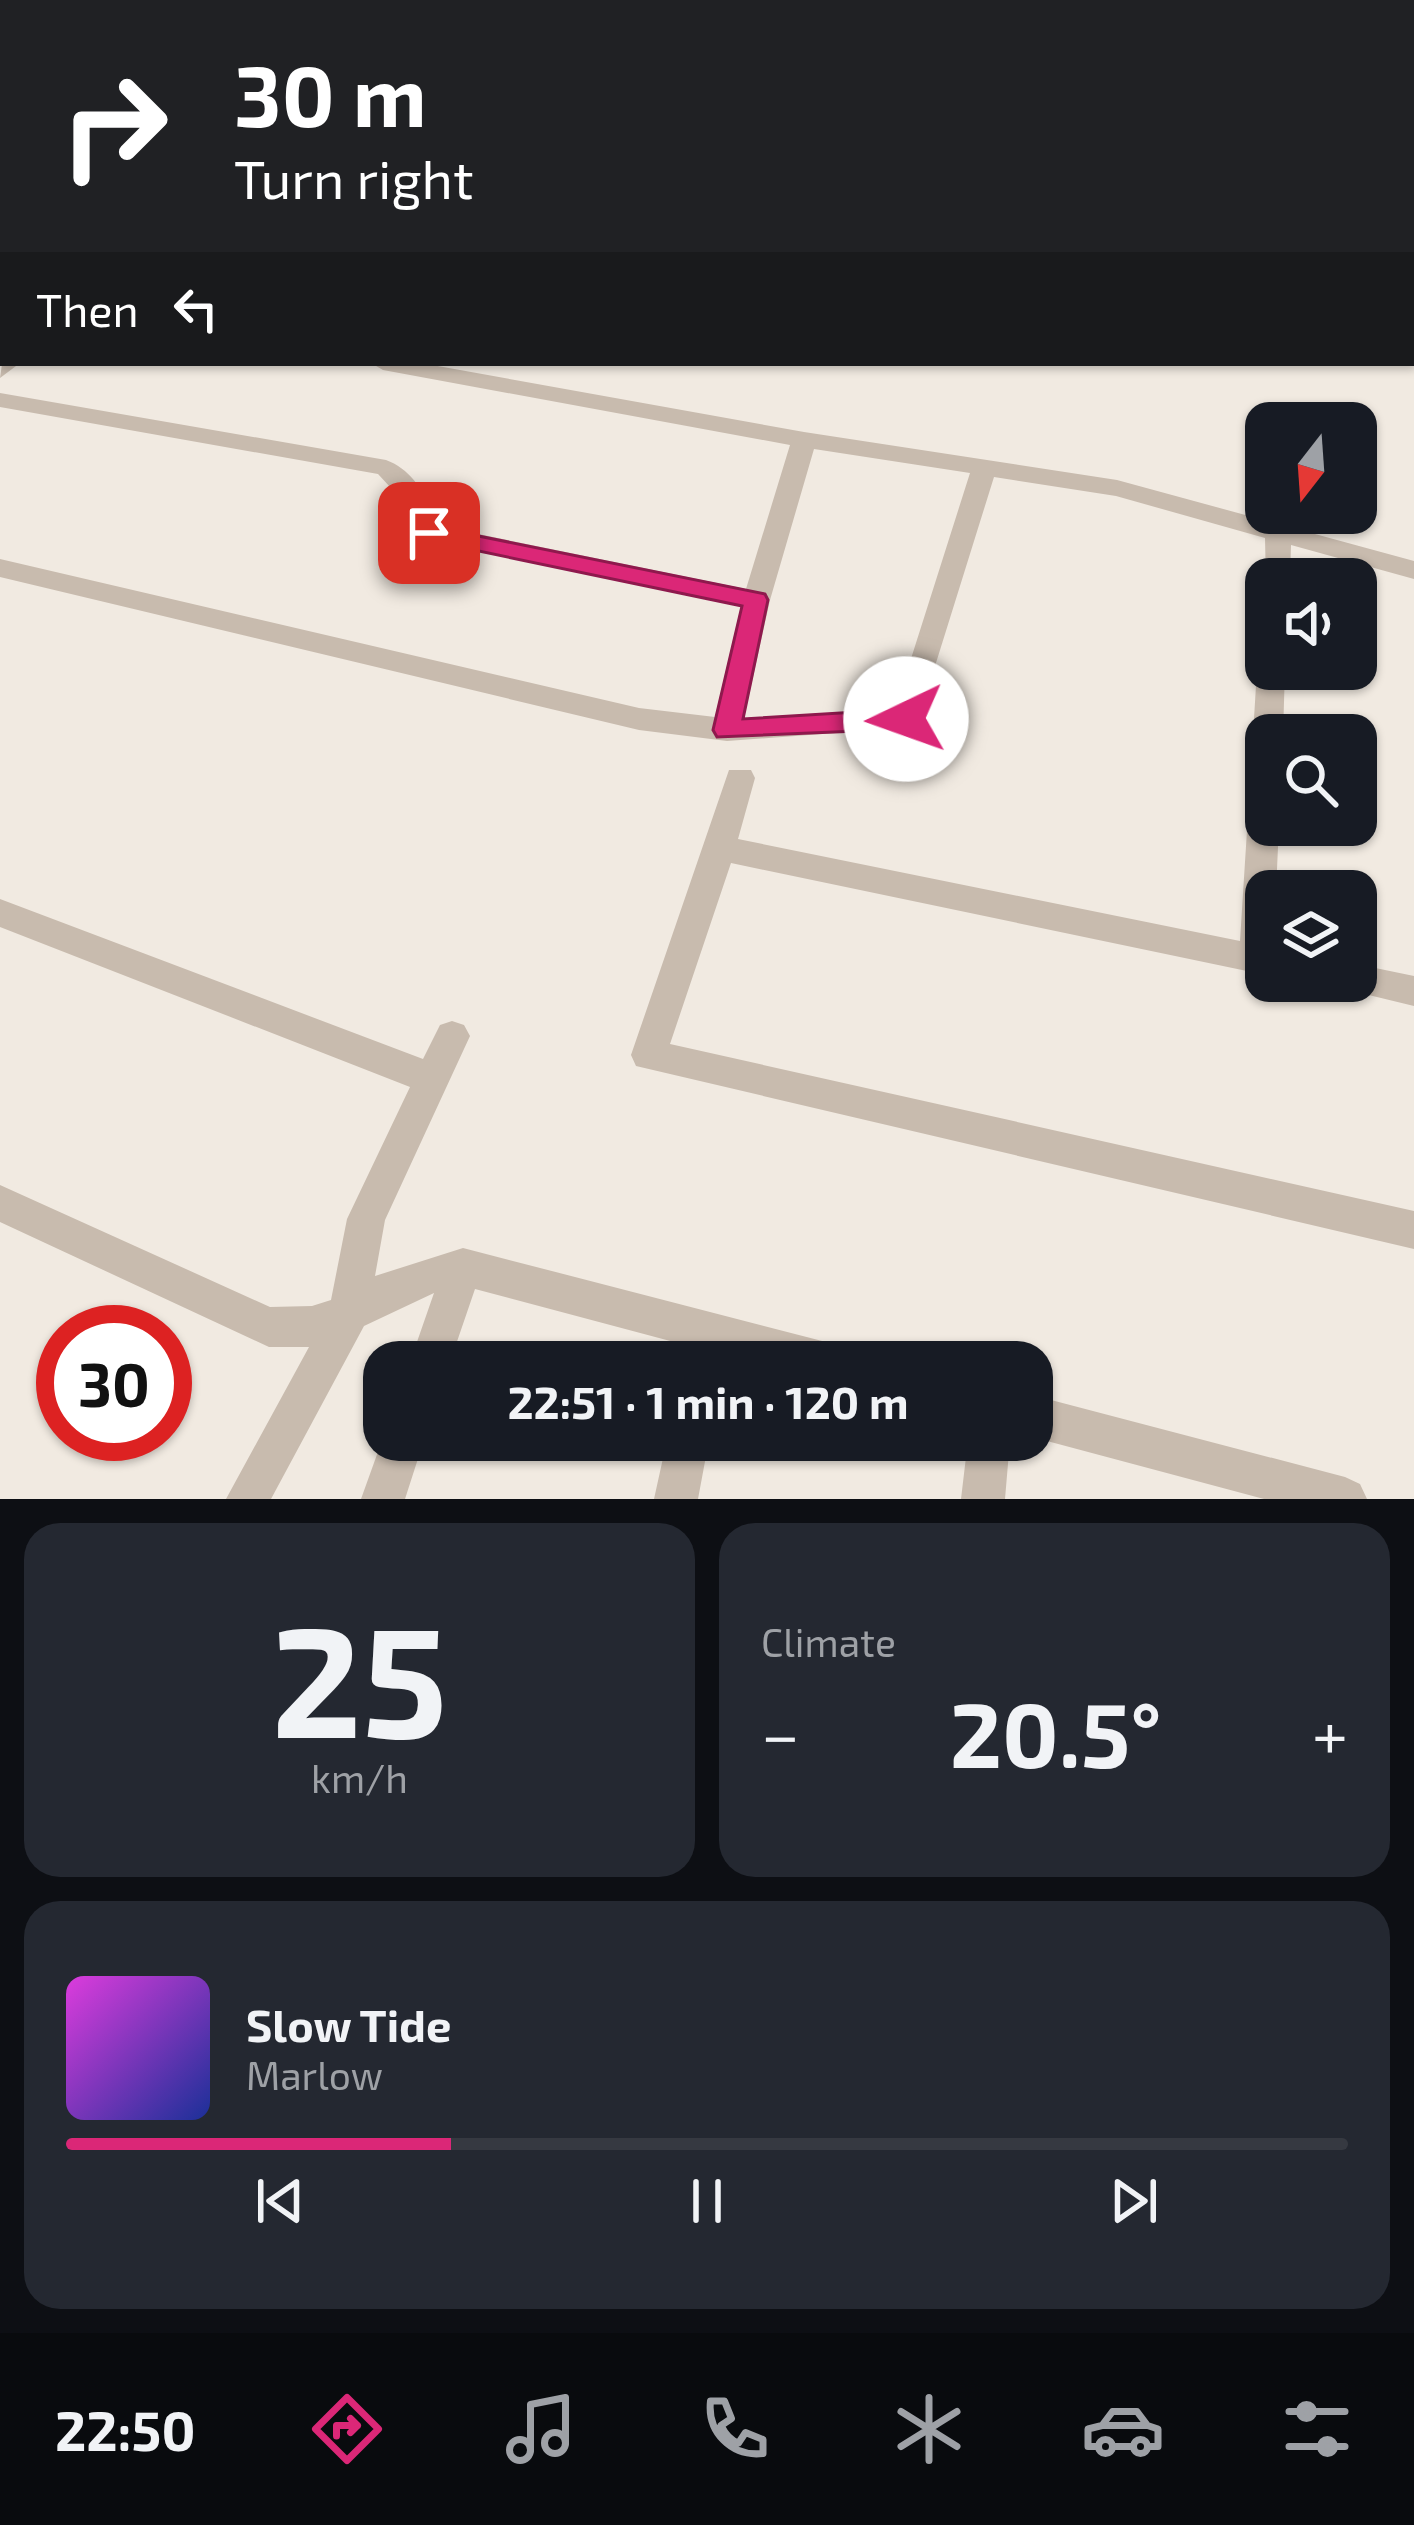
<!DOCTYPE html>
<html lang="en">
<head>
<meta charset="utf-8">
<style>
  :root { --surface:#171b24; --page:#242831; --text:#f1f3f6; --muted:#9ea1a6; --line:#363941; --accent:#db2777 }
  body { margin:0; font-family:"Exo 2",sans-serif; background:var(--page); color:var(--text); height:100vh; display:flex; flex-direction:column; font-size:45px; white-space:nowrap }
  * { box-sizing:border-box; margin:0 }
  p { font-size:39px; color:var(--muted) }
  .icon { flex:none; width:66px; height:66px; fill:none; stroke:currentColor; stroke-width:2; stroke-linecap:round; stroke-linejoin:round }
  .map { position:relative; height:1499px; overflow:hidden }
  .details { display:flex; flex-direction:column; gap:24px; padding:24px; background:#0d0f14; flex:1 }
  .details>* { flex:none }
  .guide { position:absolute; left:0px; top:0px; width:1416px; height:366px; box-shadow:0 3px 9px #0004; background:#202124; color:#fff; overflow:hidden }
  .needle { width:78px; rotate:197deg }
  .buttons { position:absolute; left:1245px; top:402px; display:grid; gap:24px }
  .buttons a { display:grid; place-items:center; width:132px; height:132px; border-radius:24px; background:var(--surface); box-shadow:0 3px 9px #0004; font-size:60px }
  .speed { position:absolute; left:36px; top:1305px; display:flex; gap:24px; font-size:60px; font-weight:700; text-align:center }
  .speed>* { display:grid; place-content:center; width:156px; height:156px; border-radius:50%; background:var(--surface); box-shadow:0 3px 9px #0004; line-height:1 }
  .speed .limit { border:18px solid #d22; background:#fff; color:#111 }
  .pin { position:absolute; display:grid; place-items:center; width:102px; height:102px; color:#fff; margin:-51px; border-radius:24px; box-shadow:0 6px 18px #0006 }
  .me { position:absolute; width:132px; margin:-66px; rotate:267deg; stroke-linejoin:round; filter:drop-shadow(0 0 9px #0008) }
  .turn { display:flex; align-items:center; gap:42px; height:252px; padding:0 36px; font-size:54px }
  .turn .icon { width:156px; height:156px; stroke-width:2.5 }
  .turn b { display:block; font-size:84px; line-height:102px }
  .then { display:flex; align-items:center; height:114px; padding:0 36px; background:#0003; gap:24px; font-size:45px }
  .big { font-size:90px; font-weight:700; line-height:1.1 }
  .details .widget { flex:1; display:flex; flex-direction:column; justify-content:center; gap:18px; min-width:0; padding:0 42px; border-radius:36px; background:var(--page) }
  .details .dial { align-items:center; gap:0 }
  .dial b { font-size:156px; line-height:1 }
  .song { display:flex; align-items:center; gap:36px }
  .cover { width:144px; height:144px; border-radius:18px; background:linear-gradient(135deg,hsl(300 70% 55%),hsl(230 70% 35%)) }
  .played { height:12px; border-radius:6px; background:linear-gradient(90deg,var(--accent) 30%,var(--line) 30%) }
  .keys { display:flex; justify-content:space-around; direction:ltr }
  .heat { display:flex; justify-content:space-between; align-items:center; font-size:66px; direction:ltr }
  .details .tiles { flex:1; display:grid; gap:24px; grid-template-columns:1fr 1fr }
  .widget:last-child { grid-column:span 2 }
  .trip { position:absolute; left:363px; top:1341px; width:690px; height:120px; border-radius:36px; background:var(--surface); box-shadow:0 3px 9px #0004; font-weight:700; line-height:120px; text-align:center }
  .tabs { display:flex; height:192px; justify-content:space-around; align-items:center; background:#090b0e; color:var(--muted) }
  .tabs .icon { width:84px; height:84px }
  .tabs .current { color:var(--accent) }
  .tabs b { font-size:54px; color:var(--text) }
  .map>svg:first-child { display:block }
</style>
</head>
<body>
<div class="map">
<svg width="1414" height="1499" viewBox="0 0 1414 1499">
  <rect width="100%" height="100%" fill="#f1eae1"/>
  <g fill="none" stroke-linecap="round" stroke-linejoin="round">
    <path fill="#c8bbae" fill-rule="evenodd" d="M 0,285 L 3,286 L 3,300 L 0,299 Z
      M 3,357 L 3,363 L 20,363 L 0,378 Z
      M 371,363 L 421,363 L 804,432 L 1117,480 L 1414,561 L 1414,579 L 1291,545 L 1290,579 L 1266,579 L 1266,585 L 1265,538 L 1116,496 L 994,477 L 916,727 L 727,741 L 639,730 L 0,577 L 0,559 L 639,708 L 715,717 L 741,606 L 420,539 L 403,501 L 378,474 L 0,407 L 0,393 L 386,460 C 414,470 429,500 439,526 L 746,589 L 790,445 L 383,370 ZM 814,449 L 970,473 L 895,709 L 744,718 L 770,600 Z
      M 1266,660 L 1266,669 L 1285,669 L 1283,735 L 1266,735 L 1266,746 L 1253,735 L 1257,669 Z
      M 1266,755 L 1266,825 L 1279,825 L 1276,891 L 1266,891 L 1266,975 L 731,863 L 670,1044 L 1414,1211 L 1414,1249 L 636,1066 L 631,1055 L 729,770 L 751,770 L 755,778 L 738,839 L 1240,941 L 1251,767 L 1255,759 Z
      M 0,899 L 423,1059 L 440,1025 L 452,1021 L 464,1025 L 470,1036 L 385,1220 L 375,1276 L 463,1248 L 826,1342 L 840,1348 L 846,1362 L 749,1362 L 475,1289 L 450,1362 L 410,1362 L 434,1293 L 364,1326 L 271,1499 L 226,1499 L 309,1347 L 269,1347 L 0,1222 L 0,1185 L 270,1307 L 312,1306 L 331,1300 L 347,1219 L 410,1087 L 0,927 Z
      M 1356,964 L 1414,976 L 1414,1006 L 1344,989 L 1340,981 L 1356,981 Z
      M 1032,1395 L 1345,1477 L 1360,1484 L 1367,1499 L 1264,1499 L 1032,1437 Z
      M 384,1435 L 384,1440 L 424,1440 L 405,1499 L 361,1499 Z
      M 667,1440 L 709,1440 L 698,1499 L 654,1499 Z
      M 968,1440 L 1010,1440 L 1005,1499 L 961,1499 Z"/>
    <path fill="#685a50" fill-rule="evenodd" d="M 619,0 L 644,0 L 646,3 L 621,3 Z
      M 692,0 L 720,0 L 722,3 L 694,3 Z
      M 1413,87 L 1414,87 L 1414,100 L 1413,100 Z"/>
  </g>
  <path fill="#db2777" stroke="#8e194d" stroke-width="3" d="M 429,526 L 765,594 L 768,600 L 743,719 L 906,709 L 919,719 L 906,729 L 717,737 L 713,730 L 742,606 L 421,539 L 417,533 Z"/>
</svg>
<div class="buttons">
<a><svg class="needle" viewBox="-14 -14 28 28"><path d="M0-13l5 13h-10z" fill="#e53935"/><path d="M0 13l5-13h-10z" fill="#9ea1a6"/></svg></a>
<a><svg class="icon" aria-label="sound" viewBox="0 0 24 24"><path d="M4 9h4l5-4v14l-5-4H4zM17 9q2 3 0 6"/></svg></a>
<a><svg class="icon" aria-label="search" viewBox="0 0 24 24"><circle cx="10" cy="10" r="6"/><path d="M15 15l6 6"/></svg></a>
<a><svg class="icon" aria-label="layers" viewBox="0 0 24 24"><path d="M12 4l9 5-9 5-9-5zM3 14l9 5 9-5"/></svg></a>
</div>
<div class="speed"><div class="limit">30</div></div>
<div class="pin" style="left:429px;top:533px;background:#d93025"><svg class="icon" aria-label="arrive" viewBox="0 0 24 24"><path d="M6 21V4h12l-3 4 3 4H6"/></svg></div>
<svg class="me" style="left:906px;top:719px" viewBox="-20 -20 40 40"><circle r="19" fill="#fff"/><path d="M0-13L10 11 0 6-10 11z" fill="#db2777"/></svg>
<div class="trip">22:51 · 1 min · 120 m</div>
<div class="guide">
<div class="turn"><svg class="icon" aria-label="right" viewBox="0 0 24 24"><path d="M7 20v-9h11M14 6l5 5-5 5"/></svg><div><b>30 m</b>Turn right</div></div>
<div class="then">Then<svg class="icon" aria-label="left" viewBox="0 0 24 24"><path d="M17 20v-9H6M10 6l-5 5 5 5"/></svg></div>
</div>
</div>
<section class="details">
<div class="tiles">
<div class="widget dial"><b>25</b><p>km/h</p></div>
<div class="widget"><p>Climate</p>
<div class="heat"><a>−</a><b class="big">20.5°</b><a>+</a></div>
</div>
<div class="widget">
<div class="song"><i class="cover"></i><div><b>Slow Tide</b><p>Marlow</p></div></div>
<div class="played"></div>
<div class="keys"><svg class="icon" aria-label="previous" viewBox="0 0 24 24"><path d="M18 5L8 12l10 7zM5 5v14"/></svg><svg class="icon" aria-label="pause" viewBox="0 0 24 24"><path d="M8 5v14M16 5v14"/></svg><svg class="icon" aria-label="next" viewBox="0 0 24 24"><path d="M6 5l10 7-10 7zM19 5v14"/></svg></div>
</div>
</div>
</section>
<nav class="tabs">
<b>22:50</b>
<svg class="icon current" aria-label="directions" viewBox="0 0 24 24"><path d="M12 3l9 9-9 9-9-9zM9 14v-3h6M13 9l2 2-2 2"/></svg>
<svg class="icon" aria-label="music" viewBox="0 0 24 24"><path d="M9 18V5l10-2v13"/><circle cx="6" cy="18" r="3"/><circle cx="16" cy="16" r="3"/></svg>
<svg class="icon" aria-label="phone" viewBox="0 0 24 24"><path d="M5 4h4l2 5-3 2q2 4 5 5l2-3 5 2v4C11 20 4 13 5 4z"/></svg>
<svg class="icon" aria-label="climate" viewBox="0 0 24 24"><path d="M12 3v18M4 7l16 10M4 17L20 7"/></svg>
<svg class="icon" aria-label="car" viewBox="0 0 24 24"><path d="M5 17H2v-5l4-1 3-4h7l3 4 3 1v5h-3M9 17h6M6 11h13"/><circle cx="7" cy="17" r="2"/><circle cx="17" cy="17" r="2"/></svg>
<svg class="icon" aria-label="filters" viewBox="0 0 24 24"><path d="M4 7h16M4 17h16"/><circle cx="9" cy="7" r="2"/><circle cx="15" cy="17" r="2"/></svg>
</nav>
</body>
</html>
